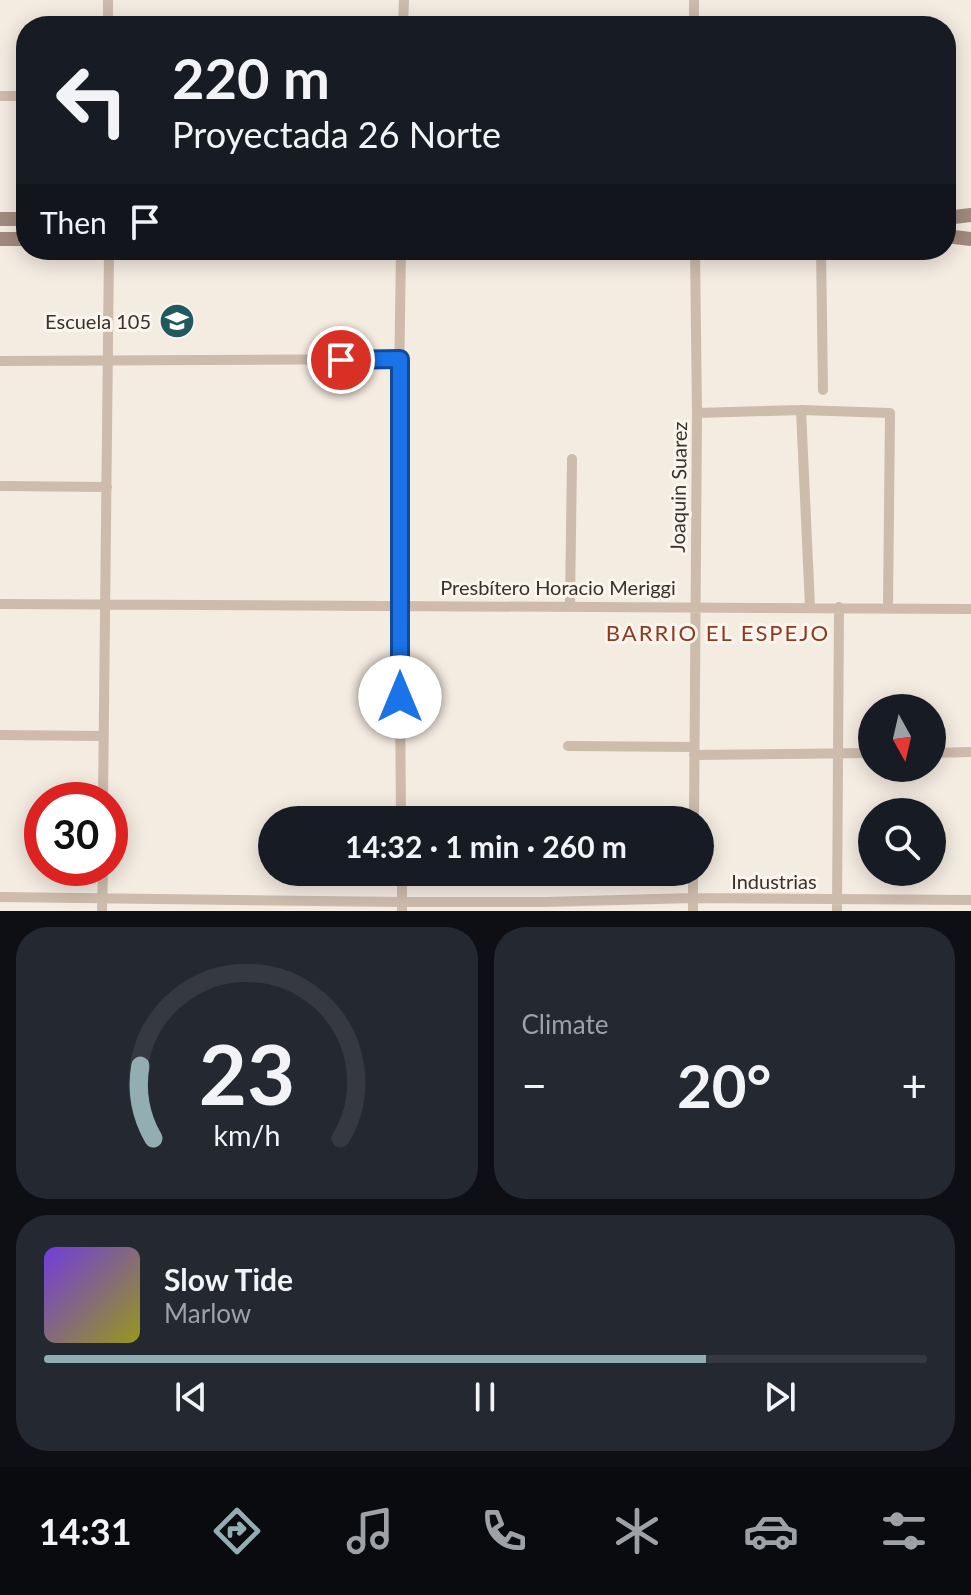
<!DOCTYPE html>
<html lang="en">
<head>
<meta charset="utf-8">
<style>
  :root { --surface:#171b24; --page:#242831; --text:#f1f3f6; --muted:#9ea1a6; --line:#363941; --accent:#92aeb2 }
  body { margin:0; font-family:Lato,sans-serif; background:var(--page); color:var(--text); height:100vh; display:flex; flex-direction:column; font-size:30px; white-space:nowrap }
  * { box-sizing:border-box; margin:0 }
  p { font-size:26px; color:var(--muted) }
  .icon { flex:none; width:44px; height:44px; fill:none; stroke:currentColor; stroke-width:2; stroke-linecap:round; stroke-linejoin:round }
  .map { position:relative; height:911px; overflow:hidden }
  .side { display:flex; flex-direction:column; gap:16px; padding:16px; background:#0d0f14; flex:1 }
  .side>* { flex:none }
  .banner { position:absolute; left:16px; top:16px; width:940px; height:244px; border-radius:32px; box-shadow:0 4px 20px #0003; background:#171b24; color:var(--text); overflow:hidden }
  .needle { width:52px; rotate:172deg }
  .fabs { position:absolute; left:858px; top:694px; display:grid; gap:16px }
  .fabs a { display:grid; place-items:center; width:88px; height:88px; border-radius:50%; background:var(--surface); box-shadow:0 4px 20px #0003; font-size:40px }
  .speed { position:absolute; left:24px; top:782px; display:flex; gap:16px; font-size:40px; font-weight:700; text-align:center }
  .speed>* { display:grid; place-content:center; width:104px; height:104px; border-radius:50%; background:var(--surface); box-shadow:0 4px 20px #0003; line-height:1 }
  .speed .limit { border:12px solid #d22; background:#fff; color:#111 }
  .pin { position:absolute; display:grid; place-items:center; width:68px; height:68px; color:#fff; margin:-34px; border:4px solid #fff; border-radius:50%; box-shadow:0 2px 8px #0007 }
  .me { position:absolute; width:88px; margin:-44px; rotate:0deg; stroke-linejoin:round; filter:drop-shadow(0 0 6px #0008) }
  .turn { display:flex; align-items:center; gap:28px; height:168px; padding:0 24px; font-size:36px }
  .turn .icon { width:104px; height:104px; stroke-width:2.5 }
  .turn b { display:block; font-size:56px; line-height:68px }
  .then { display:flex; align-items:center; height:76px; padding:0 24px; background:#0003; gap:16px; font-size:30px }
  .big { font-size:60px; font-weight:700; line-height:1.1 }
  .side .tile { flex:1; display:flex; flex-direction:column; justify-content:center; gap:12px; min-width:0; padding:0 28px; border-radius:32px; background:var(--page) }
  .side .dial { align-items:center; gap:0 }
  .dial svg { height:208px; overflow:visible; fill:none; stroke:var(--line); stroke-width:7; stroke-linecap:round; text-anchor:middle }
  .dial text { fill:var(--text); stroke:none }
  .song { display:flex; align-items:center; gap:24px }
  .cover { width:96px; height:96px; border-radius:12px; background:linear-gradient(135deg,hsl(260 70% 55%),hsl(60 70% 35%)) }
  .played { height:8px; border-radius:4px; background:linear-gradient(90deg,var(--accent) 75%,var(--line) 75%) }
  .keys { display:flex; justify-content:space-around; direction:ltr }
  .heat { display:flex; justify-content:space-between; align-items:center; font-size:44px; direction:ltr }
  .side .tiles { flex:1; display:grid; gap:16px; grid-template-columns:1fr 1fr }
  .tile:last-child { grid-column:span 2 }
  .trip { position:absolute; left:258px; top:806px; width:456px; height:80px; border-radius:40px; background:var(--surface); box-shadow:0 4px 20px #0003; font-weight:700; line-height:80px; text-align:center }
  .dock { display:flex; height:128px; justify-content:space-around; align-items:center; background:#090b0e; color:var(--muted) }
  .dock .icon { width:56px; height:56px }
  .dock .current { color:var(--accent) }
  .dock b { font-size:36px; color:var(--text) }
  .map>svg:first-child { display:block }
</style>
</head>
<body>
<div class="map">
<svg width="971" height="911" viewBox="0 0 971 911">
  <rect width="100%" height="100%" fill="#f4ebe1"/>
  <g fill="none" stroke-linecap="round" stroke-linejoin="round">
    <path stroke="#cdbbac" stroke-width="10" d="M 108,0 L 108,26
      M 694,0 L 694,26
      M 403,26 L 404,0
      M 0,96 L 26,96
      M 401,250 L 398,452 L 401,820
      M 821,250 L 823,390
      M 0,361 L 400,359
      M 801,410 L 810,607
      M 697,413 L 801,410 L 890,413 L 888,608
      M 0,486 L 107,487
      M 0,604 L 971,609
      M 570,605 L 572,459
      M 0,735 L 103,736
      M 568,746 L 694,747
      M 932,753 L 971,752
      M 694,755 L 872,753
      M 103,800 L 109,250
      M 694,820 L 697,413 L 695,250
      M 402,872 L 402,911
      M 0,897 L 402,902 L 545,902 L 693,898 L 971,900
      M 102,911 L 103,868
      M 693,911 L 693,872
      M 837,911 L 839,607"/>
    <path stroke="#a18a7d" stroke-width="14" d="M 946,218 L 971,215
      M 0,219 L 26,219
      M 946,236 L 971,239
      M 0,239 L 26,239"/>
  </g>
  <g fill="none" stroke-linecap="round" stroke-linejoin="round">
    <defs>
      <path id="route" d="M 341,360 L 400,359 L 400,697"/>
    </defs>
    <use href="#route" stroke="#114b97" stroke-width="20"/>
    <use href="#route" stroke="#1a73e8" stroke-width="14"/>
  </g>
  <defs>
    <symbol id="school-disc" viewBox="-11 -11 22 22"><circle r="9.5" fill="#1f5a5e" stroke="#fbf5ee"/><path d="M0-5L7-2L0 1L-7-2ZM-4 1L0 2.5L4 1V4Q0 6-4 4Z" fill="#fff"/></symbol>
  </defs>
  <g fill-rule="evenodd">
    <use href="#school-disc" x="157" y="301" width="40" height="40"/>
  </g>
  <g text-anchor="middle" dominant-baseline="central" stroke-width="6" stroke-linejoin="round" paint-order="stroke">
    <g font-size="20" fill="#3b302b" stroke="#fbf5ee" text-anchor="end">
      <text x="151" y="321">Escuela 105</text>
    </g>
    <g font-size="20" fill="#3b302b" stroke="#fbf5ee">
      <text transform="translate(678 487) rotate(-89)">Joaquin Suarez</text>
      <text x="558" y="587">Presbítero Horacio Meriggi</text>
      <text x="774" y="881">Industrias</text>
    </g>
    <g font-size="22" letter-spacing="2" fill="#8c3b22" stroke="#fbf5ee">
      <text x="718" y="632">BARRIO EL ESPEJO</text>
    </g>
  </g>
</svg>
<div class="fabs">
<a><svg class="needle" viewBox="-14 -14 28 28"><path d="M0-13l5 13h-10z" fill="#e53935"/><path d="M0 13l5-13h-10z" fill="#9ea1a6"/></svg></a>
<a><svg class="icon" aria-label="search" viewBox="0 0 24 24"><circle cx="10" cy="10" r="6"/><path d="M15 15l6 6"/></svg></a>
</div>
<div class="speed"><div class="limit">30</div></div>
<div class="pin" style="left:341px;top:360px;background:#d93025"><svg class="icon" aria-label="arrive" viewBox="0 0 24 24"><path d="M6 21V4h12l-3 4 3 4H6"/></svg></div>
<svg class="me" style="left:400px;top:697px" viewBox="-20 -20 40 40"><circle r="19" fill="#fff"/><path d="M0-13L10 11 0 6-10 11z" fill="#1a73e8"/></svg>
<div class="trip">14:32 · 1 min · 260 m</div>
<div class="banner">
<div class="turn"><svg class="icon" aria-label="left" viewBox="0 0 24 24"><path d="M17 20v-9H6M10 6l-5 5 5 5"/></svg><div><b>220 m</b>Proyectada 26 Norte</div></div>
<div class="then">Then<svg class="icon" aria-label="arrive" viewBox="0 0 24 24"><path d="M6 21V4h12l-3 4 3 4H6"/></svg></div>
</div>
</div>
<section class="side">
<div class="tiles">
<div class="tile dial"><svg viewBox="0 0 100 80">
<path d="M14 69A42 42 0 1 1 86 69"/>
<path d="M14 69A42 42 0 0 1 9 41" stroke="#92aeb2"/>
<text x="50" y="56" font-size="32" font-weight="700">23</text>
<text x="50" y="72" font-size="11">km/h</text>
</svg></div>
<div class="tile"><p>Climate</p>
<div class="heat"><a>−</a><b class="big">20°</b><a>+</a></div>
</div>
<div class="tile">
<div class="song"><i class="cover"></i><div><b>Slow Tide</b><p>Marlow</p></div></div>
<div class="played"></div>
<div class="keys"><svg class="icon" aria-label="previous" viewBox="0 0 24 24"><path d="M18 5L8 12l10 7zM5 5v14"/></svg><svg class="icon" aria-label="pause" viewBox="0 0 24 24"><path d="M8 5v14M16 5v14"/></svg><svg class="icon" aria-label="next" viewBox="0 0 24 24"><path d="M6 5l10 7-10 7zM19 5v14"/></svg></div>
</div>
</div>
</section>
<nav class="dock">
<b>14:31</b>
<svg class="icon current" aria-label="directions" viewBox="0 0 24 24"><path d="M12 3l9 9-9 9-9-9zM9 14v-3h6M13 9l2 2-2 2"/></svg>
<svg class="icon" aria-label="music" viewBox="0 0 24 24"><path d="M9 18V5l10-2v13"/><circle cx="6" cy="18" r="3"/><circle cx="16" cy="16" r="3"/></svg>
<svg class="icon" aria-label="phone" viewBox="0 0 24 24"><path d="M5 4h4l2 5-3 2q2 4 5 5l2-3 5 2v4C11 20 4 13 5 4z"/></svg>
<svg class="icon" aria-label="climate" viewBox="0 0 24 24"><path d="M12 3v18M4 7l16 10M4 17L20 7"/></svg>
<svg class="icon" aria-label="car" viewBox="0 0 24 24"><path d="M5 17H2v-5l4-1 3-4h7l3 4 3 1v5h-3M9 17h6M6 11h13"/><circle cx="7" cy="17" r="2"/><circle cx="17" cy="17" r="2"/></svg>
<svg class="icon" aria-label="filters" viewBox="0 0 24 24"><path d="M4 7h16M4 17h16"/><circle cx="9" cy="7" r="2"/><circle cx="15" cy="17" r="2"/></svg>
</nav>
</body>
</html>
